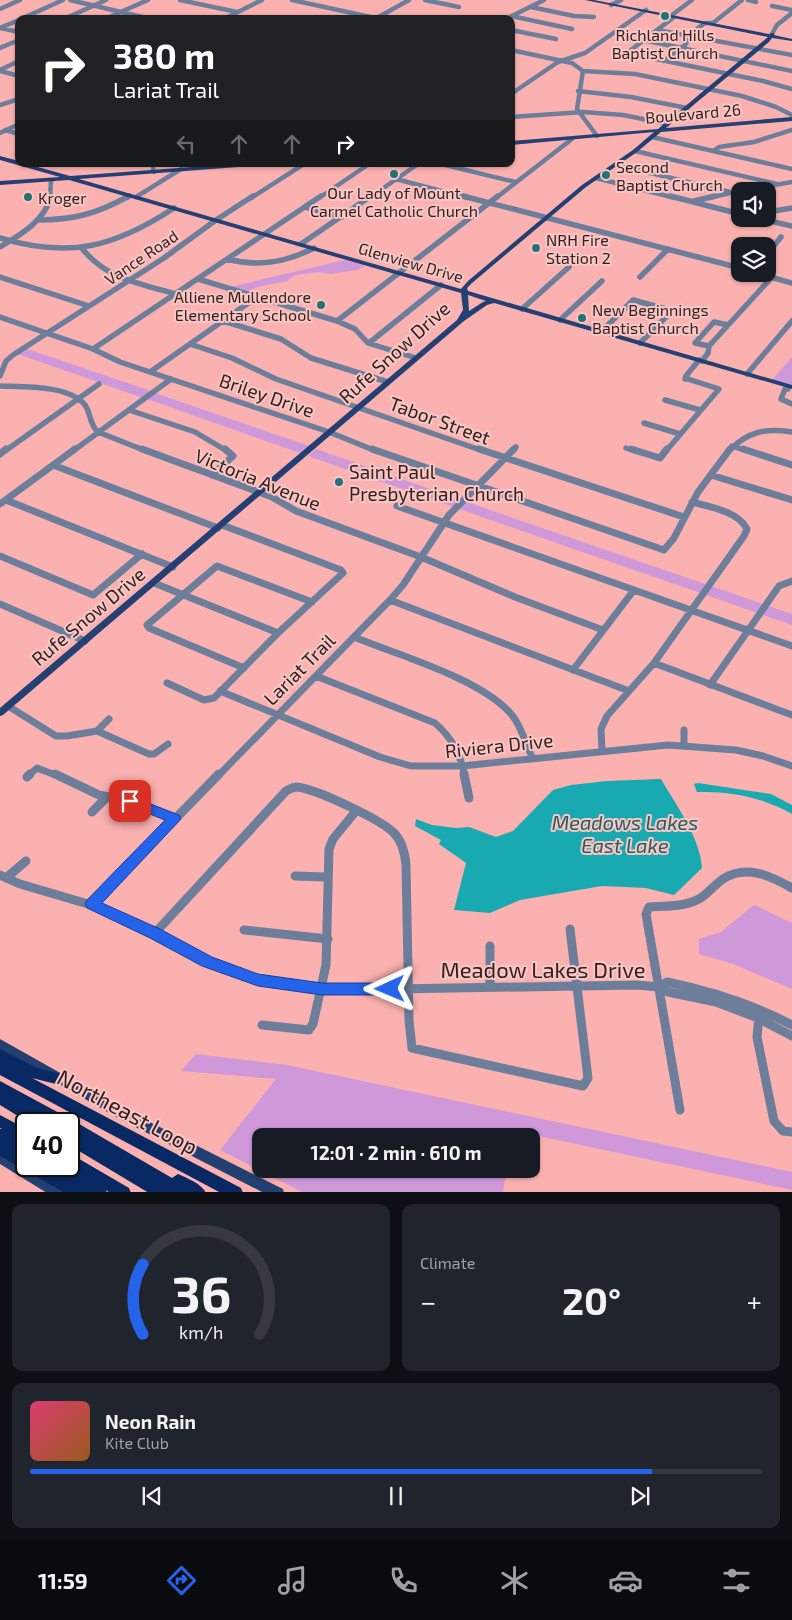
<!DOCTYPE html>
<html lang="en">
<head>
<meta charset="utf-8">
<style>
  :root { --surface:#171b24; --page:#20242c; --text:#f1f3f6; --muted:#9ea1a6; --line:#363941; --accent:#2563eb }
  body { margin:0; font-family:"Exo 2",sans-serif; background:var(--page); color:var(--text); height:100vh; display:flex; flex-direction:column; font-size:19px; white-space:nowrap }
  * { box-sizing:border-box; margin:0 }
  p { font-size:16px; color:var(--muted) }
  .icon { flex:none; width:28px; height:28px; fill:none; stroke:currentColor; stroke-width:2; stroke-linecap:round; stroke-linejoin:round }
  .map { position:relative; height:1192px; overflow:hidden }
  .details { display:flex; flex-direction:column; gap:12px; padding:12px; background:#0d0f14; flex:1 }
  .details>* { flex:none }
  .guide { position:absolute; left:15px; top:15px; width:500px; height:152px; border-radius:10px; box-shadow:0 1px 4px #0004; background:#202124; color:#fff; overflow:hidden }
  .tools { position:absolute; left:731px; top:182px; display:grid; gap:10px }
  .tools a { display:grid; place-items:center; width:45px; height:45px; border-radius:10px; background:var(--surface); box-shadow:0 1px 4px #0004; font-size:25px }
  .speed { position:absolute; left:15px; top:1112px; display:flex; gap:10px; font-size:25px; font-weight:700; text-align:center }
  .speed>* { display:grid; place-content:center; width:65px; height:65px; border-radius:50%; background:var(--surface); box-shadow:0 1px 4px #0004; line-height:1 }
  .speed .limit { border:2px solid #111; border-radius:8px; background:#fff; color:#111 }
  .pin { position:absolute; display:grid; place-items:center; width:42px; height:42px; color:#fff; margin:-21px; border-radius:10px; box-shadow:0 2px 8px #0006 }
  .me { position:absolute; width:55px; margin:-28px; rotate:269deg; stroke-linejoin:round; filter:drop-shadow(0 0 4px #0008) }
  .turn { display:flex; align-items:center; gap:18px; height:105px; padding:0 15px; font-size:22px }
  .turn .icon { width:65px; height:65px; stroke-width:2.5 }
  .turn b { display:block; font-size:35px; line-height:42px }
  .lanes { display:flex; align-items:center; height:48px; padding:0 15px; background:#0003; justify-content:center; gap:25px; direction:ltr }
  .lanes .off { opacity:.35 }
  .big { font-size:38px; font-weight:700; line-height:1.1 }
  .details .tile { flex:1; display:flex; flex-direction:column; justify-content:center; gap:8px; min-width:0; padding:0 18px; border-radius:10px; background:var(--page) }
  .details .dial { align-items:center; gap:0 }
  .dial svg { height:130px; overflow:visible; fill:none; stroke:var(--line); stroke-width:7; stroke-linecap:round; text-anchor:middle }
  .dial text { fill:var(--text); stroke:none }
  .song { display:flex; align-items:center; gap:15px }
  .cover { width:60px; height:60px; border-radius:8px; background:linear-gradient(135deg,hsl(340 70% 55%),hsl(30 70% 35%)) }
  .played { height:5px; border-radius:2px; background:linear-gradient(90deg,var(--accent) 85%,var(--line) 85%) }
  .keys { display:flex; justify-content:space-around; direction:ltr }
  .heat { display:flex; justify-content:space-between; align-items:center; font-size:28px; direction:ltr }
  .details .tiles { flex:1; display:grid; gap:12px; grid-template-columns:1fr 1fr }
  .tile:last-child { grid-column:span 2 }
  .trip { position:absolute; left:252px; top:1128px; width:288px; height:50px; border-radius:10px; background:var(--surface); box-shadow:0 1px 4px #0004; font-weight:700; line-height:50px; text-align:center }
  .tab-bar { display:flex; height:80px; justify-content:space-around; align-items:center; background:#090b0e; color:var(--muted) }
  .tab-bar .icon { width:35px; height:35px }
  .tab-bar .selected { color:var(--accent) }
  .tab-bar b { font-size:22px; color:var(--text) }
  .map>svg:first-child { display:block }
</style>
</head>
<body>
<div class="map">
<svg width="792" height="1193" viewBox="0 0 792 1193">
  <rect width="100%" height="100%" fill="#fbb1af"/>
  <path fill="#cf98d9" d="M 345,260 L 365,266 L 357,270 L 330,274 L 319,272 L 295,275 L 287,281 L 258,287 L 245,292 L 230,287 Z
    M 27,349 L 151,391 L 143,398 L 18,354 Z
    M 792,357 L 792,386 L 772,380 Z
    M 155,393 L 309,446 L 300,453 L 147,399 Z
    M 316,449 L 461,500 L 454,507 L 308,456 Z
    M 467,502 L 792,614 L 792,625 L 459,509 Z
    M 754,905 L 792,923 L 792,989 L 733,964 L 699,954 L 699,939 L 721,932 Z
    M 196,1054 L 287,1065 L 792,1172 L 792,1190 L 515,1131 L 513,1136 L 261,1136 L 261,1169 L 507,1169 L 503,1192 L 302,1192 L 220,1150 L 276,1079 L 181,1071 Z"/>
  <path fill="#19a9b1" d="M 661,779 C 676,805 700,837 702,868 L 674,895 L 646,888 L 602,886 L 520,900 L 490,913 L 454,910 L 466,863 L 439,844 L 441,840 L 415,826 L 416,819 L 432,825 L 456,828 L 469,827 L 496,837 L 513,831 L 553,790 L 571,785 L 607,781 Z
    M 698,783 L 771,794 L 792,805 L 792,814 C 762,797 731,791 697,792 L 694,784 Z"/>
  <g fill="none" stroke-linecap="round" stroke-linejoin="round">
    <path stroke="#6d7e9b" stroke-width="4.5" d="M 70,0 L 151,19
      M 180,0 L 237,12
      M 292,0 L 380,19
      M 425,0 L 459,7
      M 748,0 L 756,2
      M 611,5 L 621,0
      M 772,6 L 792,10
      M 531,7 L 574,16 L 594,17
      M 0,9 L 20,0
      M 672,15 L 692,0
      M 511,16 L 572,29
      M 21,19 L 63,0
      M 64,19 L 106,0
      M 105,19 L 148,0
      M 224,19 L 262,0
      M 375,19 L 409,0
      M 506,19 L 544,0
      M 0,28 L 19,20
      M 0,28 L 19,32
      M 511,30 L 556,39
      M 657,30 L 792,55
      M 772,34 L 777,25 L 792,13
      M 643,40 L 792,71
      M 0,48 L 19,40
      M 511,50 L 572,63 L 583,71 L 635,74 L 742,96 L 776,107 L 792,115
      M 627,53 L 763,81 L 792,89
      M 627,53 L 674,17
      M 664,61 L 685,45 L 698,28 L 705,23 L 713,23 L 742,0
      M 0,70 L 19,61
      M 0,71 L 19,76
      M 583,71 L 577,109 L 597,136
      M 578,91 L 631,97 L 687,108
      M 511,94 L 558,62 L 585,53 L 646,10
      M 0,105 L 19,99
      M 511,117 L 583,112 L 623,115 L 667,124
      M 5,130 L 19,134
      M 0,133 L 19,124
      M 652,137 L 792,169
      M 635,151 L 777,184
      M 713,151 L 719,147 L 754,142 L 792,130
      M 152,164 L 154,172
      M 441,164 L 515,182
      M 617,165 L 734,193
      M 596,178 L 675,198
      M 396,179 L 468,198
      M 741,191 L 792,182
      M 136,197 L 181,169
      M 50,198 L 51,180
      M 127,198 L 130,196
      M 251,198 L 304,164
      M 319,198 L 369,164
      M 369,198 L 418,164
      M 496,198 L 572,139
      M 709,198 L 730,193"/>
    <path stroke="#6d7e9b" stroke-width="5.5" d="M 463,196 L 740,268
      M 670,196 L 740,214
      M 694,201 L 715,196
      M 305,207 L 342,217
      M 768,212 L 792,208
      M 761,219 L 792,226
      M 37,220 C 74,220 96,214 129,196
      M 0,238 C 69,259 115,247 174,208
      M 301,244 L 371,196
      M 0,247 C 20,235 45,221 51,196
      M 81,247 C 104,278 140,284 176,294
      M 768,253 L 781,237
      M 227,259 C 257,267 287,262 314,248
      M 760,274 L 792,283
      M 0,277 L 89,306
      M 640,277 L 668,249
      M 198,279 L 337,321 L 355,329 L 368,343 L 416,358
      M 522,309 L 569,267
      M 0,317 L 93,349 L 120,362 L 329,432 L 376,451
      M 560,320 L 602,281
      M 223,321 L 281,339 L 311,358 L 388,382
      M 337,321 L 498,196
      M 601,332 L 633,300 L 670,310 L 670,313 L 640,343
      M 369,343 L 441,285
      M 190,344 L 232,358 L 276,379 L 483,451
      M 709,346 L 695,343 L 714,322 L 728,325
      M 93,349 L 321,196
      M 702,361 L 708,353 L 709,346 L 772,277
      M 150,372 L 257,297
      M 747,374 L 792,321
      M 0,376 L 6,361 L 13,355 L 164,258 L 216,220 L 253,196
      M 688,379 L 685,379 L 686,376 L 699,360
      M 0,386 C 23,387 70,385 85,405 C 91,413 89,424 98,432 L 146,451
      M 788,389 L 785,389 L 781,399 L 792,404
      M 665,400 L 700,410
      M 129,410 L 195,432 L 227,451
      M 644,423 L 680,434
      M 732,446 L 747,451
      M 626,448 L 635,451
      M 5,451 L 99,384
      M 73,451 L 171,379
      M 512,451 L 516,447
      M 666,451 L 719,389 L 688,379
      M 729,451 C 748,431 766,428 792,432"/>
    <path stroke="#6d7e9b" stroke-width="7" d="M 142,449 L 272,497 L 296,511 L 421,557 L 515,597 L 603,630
      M 372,449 L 664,550 L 674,538 L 698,492 L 730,449
      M 479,449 L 684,517
      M 631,449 L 660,458 L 667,449
      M 743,449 L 792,465
      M 0,454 L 6,449
      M 53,465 L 218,528
      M 212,475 L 233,456 L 225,449
      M 711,475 L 792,500
      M 6,500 L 173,567
      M 0,504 L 75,449
      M 397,506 L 792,646
      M 0,556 L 93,595 L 142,554
      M 154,583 L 278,633
      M 390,600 L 629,691
      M 0,604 L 85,641
      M 354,637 C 398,655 482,679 512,715 C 521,726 526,744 532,757
      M 654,663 L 792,715
      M 244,668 L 149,628 L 147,625 L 217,566 L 312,602
      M 573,670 L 634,590
      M 316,676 L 435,723 C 452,738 460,753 465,776
      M 167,683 L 204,700 L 214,698 L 278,633 L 343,573 L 341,570 L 222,525
      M 710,685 L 779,586 L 792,581
      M 220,691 L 380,757 L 411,766 L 462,766 L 668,745 L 736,750 L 763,756 L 792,766
      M 8,706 L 56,736 L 67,736 L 97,731 L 149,754 L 154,754 L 168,744
      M 684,730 L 684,746
      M 97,731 L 109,719
      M 602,751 L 601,729 L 607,716 L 654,663 L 744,536 L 747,529 C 738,511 710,507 692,502
      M 28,776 L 37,768 L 58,776
      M 218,776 L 390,600 L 403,585 L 449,515 L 514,449"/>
    <path stroke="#6d7e9b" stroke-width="9" d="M 55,774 L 99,795 L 129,801 L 175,819
      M 464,774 L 469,798
      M 27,777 L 30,774
      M 92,812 L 106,798
      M 0,875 L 20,884 L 105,909 L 207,962 L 226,970 L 274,984 L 335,990 L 637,985 L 659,987 L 668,992 L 716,1002 L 758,1018 L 792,1036
      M 295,876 L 327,877
      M 6,878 L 26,861
      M 92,904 L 219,774
      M 244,930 L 328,939
      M 155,933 L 286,791 C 290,789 292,787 297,787 C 316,789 380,819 394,833 C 402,841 405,854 406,865 L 409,1020 L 412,1048 L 583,1086 L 588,1078 L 570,929
      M 490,946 L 490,987
      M 659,987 L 667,982 C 711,991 752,1004 792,1025
      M 759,1014 L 757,1037 L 774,1121 L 783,1131 L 792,1132
      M 262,1025 L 309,1030 L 313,1024 L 326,965 L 329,849 L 333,839 L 356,811
      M 680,1110 L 646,914 L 649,907 C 665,906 684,907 699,899 C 708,894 714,885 723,879 C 746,864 771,876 792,888"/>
    <path fill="#244073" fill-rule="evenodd" d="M 585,0 L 594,0 L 769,34 L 772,33 L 774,33 L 774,35 L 792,39 L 792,41 L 772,38 L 769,42 L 666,128 L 792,117 L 792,121 L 661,132 L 637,152 L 586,187 L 472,283 L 467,288 L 468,291 L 792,385 L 792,389 L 494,303 L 487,305 L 464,321 L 3,715 L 0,716 L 0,708 L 457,320 L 463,310 L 461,293 L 69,180 L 0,185 L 0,181 L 60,177 L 0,160 L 0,156 L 19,161 L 19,164 L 27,164 L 70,176 L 232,164 L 255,164 L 252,166 L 79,179 L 461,289 L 468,281 L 582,185 L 633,150 L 654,132 L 511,145 L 511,141 L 658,129 L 768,37 ZM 468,295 L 486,301 L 483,302 L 469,311 Z
      M 0,1039 L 126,1110 L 283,1189 L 284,1193 L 264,1193 L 118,1118 L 0,1050 Z
      M 0,1151 L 64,1189 L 65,1193 L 47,1193 L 0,1164 Z"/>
    <path fill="#082963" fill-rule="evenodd" d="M 0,1049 L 37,1068 L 61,1074 L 63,1078 L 61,1082 L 56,1084 L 32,1078 L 241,1188 L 243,1193 L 221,1193 L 0,1075 L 0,1062 L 3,1063 L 0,1062 Z
      M 0,1081 L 74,1121 L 172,1178 L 178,1174 C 187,1178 202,1184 206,1193 L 149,1193 L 69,1145 L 69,1124 L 50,1122 L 51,1124 L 31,1124 L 0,1105 Z
      M 0,1115 L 26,1129 L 26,1142 L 25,1142 L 26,1143 L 26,1166 L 44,1166 L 49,1169 L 48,1166 L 69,1166 L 69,1153 L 129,1188 L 131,1193 L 110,1193 L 106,1190 L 107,1193 L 65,1193 L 0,1156 L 0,1129 L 2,1129 L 0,1128 Z"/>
  </g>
  <path fill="#2563eb" stroke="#184099" d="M 130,796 L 179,815 L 181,819 L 102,903 L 160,929 L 212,957 L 258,974 L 322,983 L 390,983 L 396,984 L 398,989 L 396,993 L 390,995 L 322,995 L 258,986 L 202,966 L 150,938 L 87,908 L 85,904 L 87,900 L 165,820 L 125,804 L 123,801 L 125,797 Z"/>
  <g fill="#267176" stroke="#f5c7c5" stroke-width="2">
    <circle cx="665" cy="16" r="5"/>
    <circle cx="394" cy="174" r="5"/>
    <circle cx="606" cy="175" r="5"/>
    <circle cx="28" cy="197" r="5"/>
    <circle cx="536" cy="248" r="5"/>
    <circle cx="321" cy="305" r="5"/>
    <circle cx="582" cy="318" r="5"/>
    <circle cx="339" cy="482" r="5"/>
  </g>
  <g text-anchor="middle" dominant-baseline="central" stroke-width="4" stroke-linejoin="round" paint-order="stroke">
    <g font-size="16" fill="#381c1c" stroke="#f5c7c5" text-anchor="start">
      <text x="665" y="34" text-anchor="middle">Richland Hills<tspan x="665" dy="18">Baptist Church</tspan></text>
      <text x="616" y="166">Second<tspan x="616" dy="18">Baptist Church</tspan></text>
      <text x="394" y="192" text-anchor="middle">Our Lady of Mount<tspan x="394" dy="18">Carmel Catholic Church</tspan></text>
      <text x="38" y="197">Kroger</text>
      <text x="546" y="239">NRH Fire<tspan x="546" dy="18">Station 2</tspan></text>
      <text x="311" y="296" text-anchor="end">Alliene Mullendore<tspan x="311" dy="18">Elementary School</tspan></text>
      <text x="592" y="309">New Beginnings<tspan x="592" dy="18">Baptist Church</tspan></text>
    </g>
    <g font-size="16" fill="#381c1c" stroke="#f5c7c5">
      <text transform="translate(693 113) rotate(-5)">Boulevard 26</text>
      <text transform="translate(141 257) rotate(-34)">Vance Road</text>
      <text transform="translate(411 262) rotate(16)">Glenview Drive</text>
    </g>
    <g font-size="19" fill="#381c1c" stroke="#f5c7c5">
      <text transform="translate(394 352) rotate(-42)">Rufe Snow Drive</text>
      <text transform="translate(267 395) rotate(19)">Briley Drive</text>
      <text transform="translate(440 420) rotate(20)">Tabor Street</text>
      <text transform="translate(258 479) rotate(22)">Victoria Avenue</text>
      <text transform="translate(88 616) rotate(-40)">Rufe Snow Drive</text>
      <text transform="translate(299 669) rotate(-45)">Lariat Trail</text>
      <text transform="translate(499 745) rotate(-6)">Riviera Drive</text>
    </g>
    <g font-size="19" fill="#381c1c" stroke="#f5c7c5" text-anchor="start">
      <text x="349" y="471">Saint Paul<tspan x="349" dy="22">Presbyterian Church</tspan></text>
    </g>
    <g font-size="20" font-style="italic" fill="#275c5f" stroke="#f5c7c5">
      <text x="625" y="822">Meadows Lakes<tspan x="625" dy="23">East Lake</tspan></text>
    </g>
    <g font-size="22" fill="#381c1c" stroke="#f5c7c5">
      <text x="543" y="969">Meadow Lakes Drive</text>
      <text transform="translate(128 1111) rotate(28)">Northeast Loop</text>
    </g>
  </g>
</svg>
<div class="tools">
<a><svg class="icon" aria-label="sound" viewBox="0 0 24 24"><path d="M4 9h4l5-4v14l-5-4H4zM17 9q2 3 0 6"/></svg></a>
<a><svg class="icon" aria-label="layers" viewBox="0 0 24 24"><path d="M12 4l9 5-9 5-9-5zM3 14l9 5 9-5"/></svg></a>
</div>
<div class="speed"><div class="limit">40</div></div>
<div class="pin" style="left:130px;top:801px;background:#d93025"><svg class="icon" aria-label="arrive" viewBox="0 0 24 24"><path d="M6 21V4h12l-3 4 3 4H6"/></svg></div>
<svg class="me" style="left:390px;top:989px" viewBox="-20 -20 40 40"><path d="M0-17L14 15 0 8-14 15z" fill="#2563eb" stroke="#fff" stroke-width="4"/></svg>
<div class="trip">12:01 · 2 min · 610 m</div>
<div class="guide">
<div class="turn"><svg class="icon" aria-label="right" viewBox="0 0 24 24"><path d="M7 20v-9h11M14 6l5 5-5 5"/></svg><div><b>380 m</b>Lariat Trail</div></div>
<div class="lanes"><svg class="icon off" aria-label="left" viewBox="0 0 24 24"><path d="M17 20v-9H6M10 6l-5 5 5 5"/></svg><svg class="icon off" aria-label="ahead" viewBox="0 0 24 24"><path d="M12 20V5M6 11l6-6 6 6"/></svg><svg class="icon off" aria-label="ahead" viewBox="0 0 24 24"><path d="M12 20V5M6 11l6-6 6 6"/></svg><svg class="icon" aria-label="right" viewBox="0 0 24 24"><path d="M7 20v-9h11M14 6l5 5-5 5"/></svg></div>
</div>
</div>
<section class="details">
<div class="tiles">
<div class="tile dial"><svg viewBox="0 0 100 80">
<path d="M14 69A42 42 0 1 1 86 69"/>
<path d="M14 69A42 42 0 0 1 14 26" stroke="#2563eb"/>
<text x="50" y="56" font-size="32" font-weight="700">36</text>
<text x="50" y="72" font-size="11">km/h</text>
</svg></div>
<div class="tile"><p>Climate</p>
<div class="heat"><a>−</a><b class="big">20°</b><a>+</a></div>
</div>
<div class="tile">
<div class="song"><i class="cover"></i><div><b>Neon Rain</b><p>Kite Club</p></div></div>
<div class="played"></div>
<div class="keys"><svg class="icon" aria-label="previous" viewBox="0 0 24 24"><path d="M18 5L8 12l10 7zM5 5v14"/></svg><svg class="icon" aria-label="pause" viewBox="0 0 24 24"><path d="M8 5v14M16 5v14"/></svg><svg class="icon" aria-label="next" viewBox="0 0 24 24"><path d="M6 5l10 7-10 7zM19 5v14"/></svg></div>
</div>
</div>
</section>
<nav class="tab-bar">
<b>11:59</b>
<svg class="icon selected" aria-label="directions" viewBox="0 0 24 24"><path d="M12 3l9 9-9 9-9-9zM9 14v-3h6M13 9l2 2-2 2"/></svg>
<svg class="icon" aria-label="music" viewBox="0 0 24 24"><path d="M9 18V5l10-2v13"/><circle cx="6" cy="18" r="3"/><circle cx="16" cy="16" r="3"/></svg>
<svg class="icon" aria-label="phone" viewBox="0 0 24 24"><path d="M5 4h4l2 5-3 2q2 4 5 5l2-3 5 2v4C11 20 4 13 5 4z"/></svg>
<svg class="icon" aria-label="climate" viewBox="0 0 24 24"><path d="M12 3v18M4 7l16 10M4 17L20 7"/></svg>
<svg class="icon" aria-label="car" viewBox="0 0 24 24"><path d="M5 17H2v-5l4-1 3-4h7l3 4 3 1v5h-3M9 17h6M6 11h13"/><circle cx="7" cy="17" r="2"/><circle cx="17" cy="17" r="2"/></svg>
<svg class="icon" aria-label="filters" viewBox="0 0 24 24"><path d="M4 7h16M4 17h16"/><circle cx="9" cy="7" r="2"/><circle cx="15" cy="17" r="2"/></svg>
</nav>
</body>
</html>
